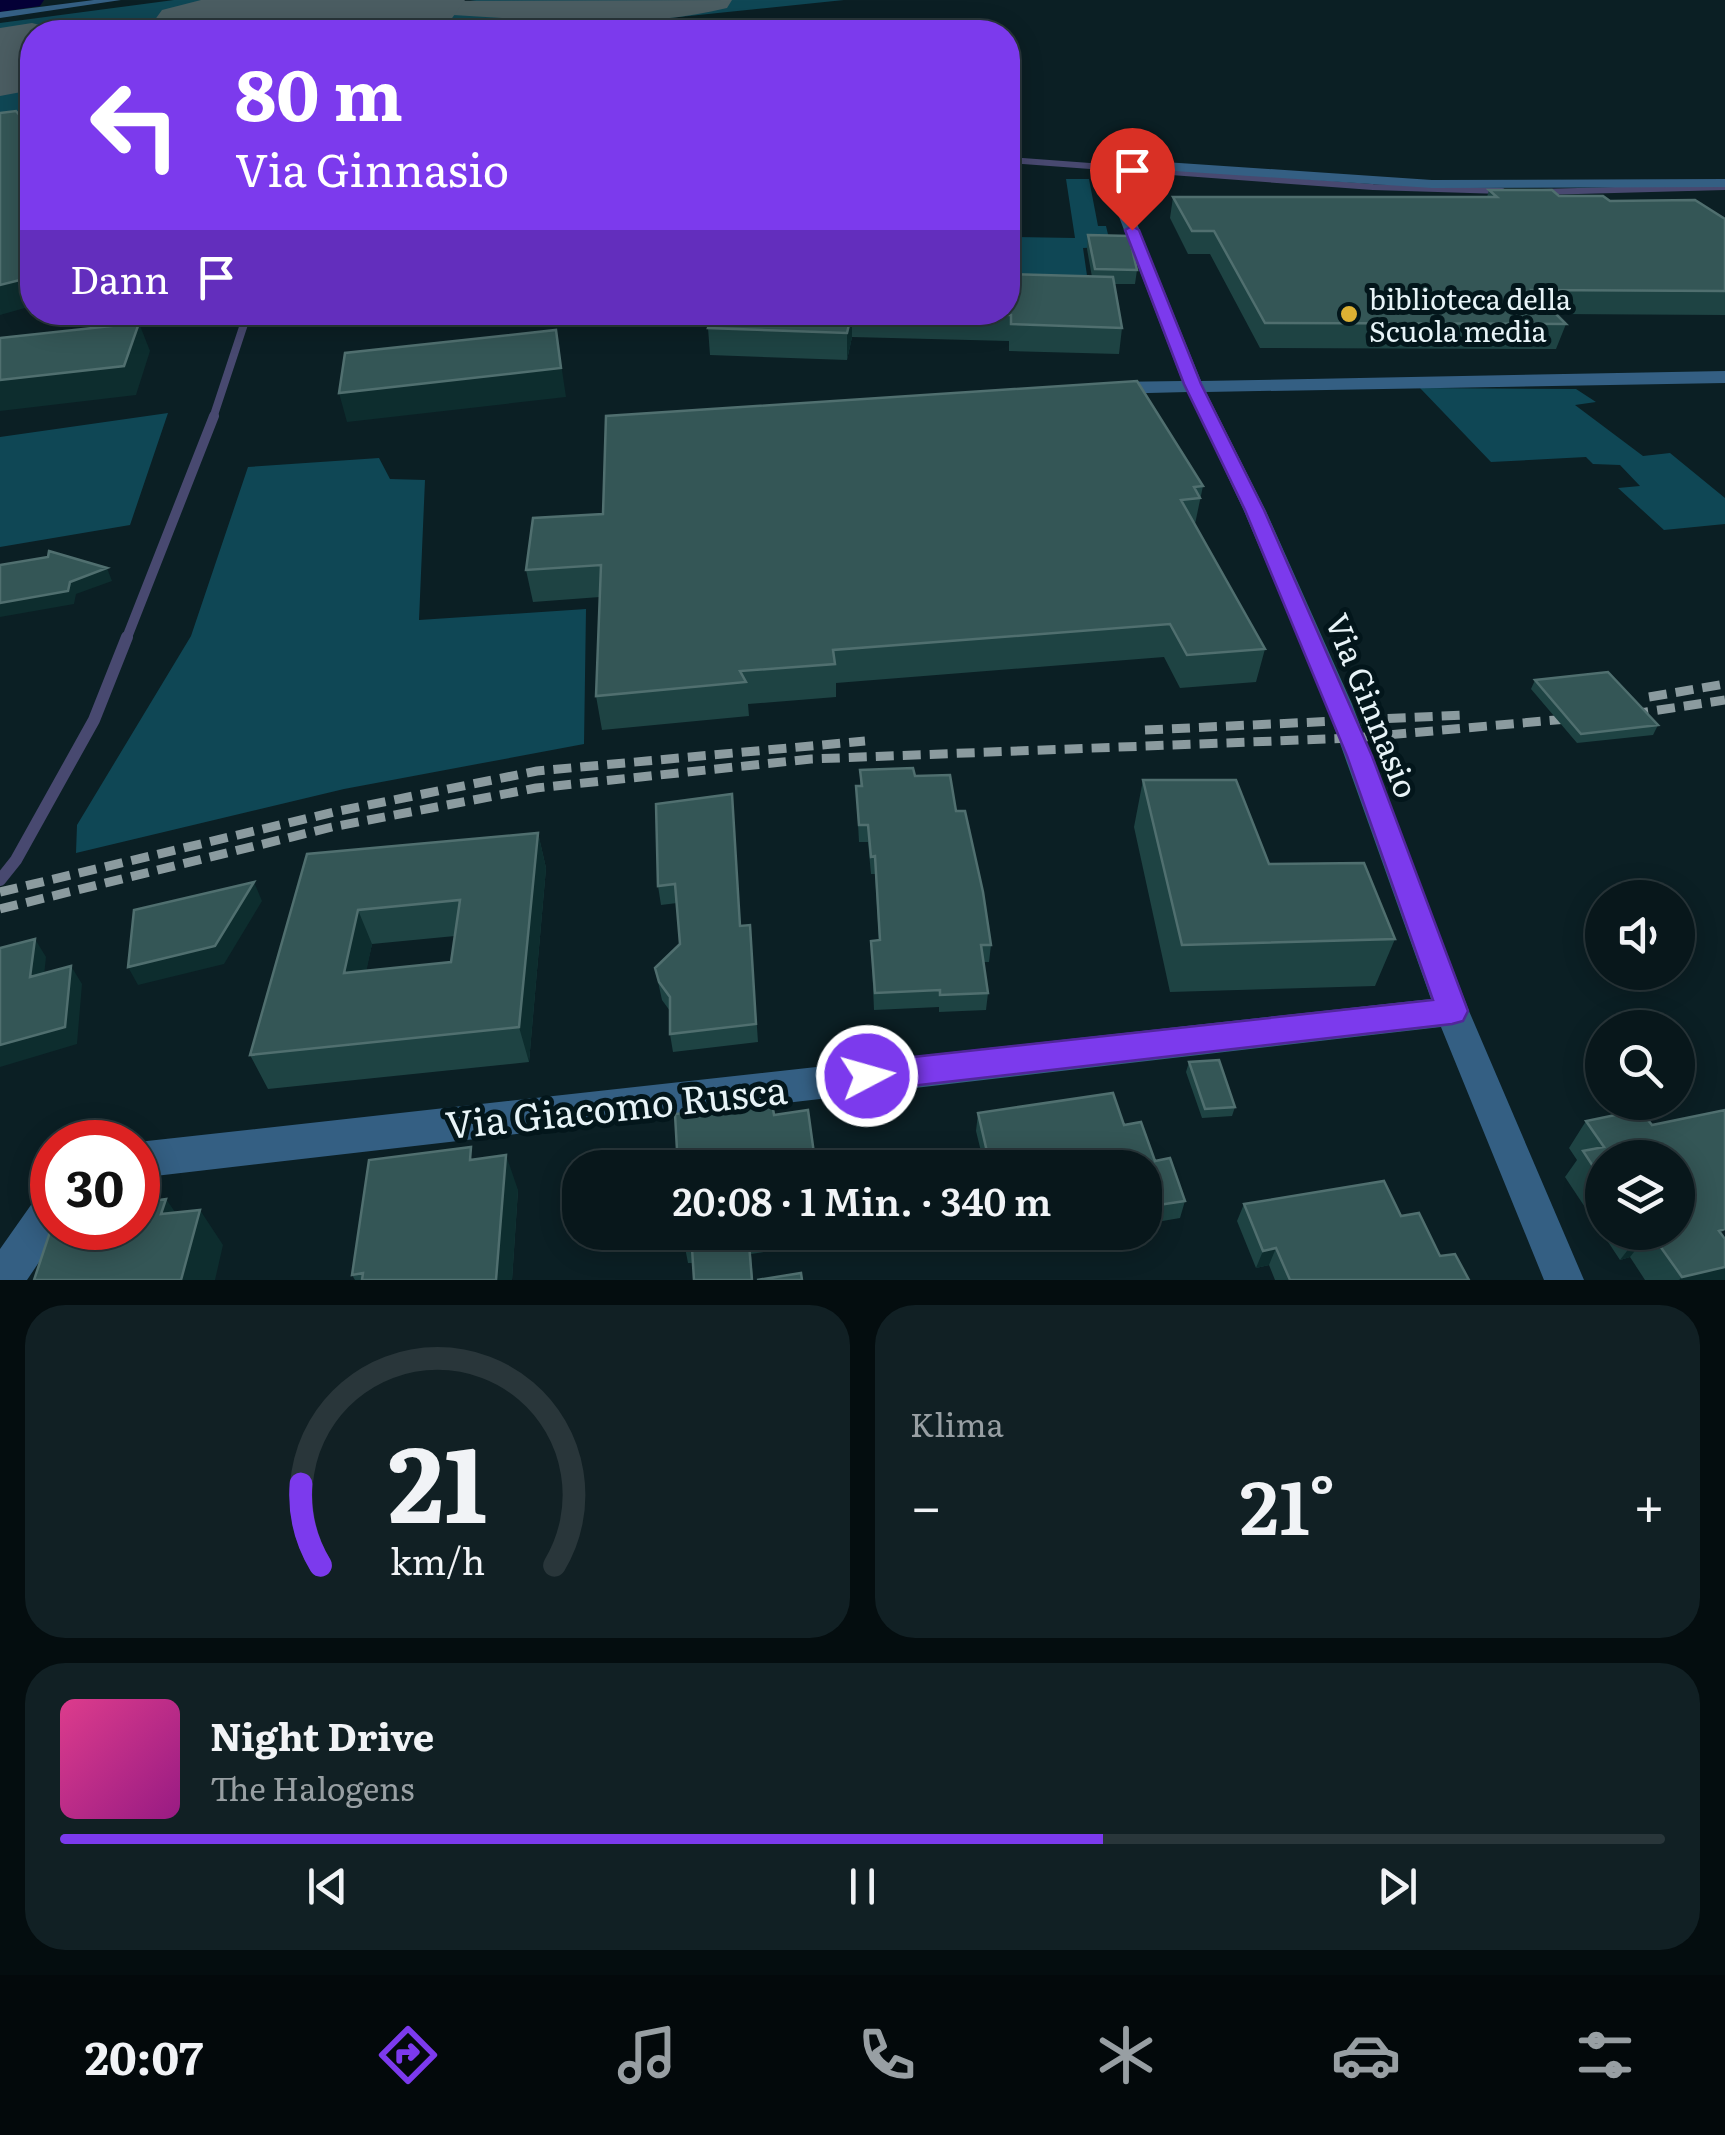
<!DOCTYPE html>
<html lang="de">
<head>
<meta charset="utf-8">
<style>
  :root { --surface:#08171b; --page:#112024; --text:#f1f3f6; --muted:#989fa3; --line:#29363a; --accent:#7c3aed }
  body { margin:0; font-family:Literata,serif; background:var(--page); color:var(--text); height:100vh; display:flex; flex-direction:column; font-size:38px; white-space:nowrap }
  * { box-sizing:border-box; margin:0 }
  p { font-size:32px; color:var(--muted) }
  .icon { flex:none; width:55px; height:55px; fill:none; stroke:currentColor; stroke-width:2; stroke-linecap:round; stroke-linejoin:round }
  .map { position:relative; height:1280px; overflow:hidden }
  .details { display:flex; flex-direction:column; gap:25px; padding:25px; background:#040d0f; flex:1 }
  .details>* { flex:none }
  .guide { position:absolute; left:20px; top:20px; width:1000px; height:305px; border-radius:40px; box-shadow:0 5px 25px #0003,0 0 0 2px var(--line); background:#7c3aed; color:#fff; overflow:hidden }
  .controls { position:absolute; left:1585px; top:880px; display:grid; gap:20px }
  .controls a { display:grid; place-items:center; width:110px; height:110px; border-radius:50%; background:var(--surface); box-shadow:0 5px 25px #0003,0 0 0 2px var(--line); font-size:50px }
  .speed { position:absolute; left:30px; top:1120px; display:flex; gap:20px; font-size:50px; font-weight:700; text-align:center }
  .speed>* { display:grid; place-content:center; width:130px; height:130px; border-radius:50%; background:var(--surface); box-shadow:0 5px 25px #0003,0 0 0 2px var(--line); line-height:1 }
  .speed .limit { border:15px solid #d22; background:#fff; color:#111 }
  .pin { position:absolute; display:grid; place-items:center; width:85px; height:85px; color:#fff; margin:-102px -42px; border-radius:50% 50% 50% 0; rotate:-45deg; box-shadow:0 0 10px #0007 }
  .pin .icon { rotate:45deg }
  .me { position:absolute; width:110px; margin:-55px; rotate:84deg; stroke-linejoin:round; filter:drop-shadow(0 0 8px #0008) }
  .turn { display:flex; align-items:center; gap:35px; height:210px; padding:0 50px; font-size:45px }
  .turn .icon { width:130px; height:130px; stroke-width:2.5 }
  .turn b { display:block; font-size:70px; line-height:85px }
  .then { display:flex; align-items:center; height:95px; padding:0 50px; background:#0003; gap:20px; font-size:38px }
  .big { font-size:75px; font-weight:600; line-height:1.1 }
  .details .widget { flex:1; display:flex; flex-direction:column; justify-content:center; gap:15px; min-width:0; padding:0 35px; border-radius:40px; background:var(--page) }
  .details .dial { align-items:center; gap:0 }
  .dial svg { height:260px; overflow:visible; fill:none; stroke:var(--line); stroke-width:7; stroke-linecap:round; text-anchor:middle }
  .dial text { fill:var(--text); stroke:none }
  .song { display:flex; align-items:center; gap:30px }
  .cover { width:120px; height:120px; border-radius:15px; background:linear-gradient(135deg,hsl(330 70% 55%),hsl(310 70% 35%)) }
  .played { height:10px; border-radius:5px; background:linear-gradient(90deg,var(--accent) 65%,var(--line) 65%) }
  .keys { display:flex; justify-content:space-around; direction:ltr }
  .heat { display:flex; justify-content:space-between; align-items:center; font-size:55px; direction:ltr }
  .details .tiles { flex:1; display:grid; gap:25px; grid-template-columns:1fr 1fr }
  .widget:last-child { grid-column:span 2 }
  .trip { position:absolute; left:562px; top:1150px; width:600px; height:100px; border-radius:40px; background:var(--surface); box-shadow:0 5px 25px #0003,0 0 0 2px var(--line); font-weight:600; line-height:100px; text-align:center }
  .menu { display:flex; height:160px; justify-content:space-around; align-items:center; background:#03090b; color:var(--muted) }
  .menu .icon { width:70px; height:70px }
  .menu .on { color:var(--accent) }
  .menu b { font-size:45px; color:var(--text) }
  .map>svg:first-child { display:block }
</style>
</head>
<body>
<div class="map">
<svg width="1725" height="1280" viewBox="0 0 1725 1280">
  <rect width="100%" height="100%" fill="#0b1f24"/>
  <path fill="#0f4755" d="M 174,0 L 366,0 L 145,32 L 32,32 L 32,49 L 0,54 L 0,23 Z
    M 476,0 L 844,0 L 592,26 L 560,32 L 264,32 Z
    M 32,68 L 32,119 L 0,122 L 0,73 Z
    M 1066,179 L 1089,179 L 1098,226 L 1106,226 L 1111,247 L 1083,248 L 1090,296 L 1020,285 L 1018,261 L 1008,261 L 1008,252 L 1017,252 L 1016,237 L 1075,238 Z
    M 1420,388 L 1576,389 L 1596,402 L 1575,405 L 1643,456 L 1670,453 L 1725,498 L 1725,524 L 1664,530 L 1618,488 L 1640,486 L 1620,465 L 1593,464 L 1586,457 L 1491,462 Z
    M 168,413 L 130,525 L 0,547 L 0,437 Z
    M 379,458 L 390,479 L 425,480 L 419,620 L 586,609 L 584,744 L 344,789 L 76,853 L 77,825 L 191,636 L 248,467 Z"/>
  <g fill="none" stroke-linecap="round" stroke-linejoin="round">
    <path stroke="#484970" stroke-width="6" d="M 1008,160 L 1373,187 L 1502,191
      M 1541,192 L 1725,187"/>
    <path stroke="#484970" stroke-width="8" d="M 213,418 L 248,312"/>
    <path stroke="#484970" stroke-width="10" d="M 126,640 L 214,416"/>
    <path stroke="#484970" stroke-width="12" d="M 0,880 L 16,860 L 94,720 L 127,637"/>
    <path fill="#040036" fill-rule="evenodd" d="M 0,0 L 44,0 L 40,6 L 0,12 Z"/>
    <path fill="#4b5d62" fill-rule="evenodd" d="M 732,0 L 727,8 C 626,33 515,17 413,13 L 399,9 L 394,1 Z"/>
    <path fill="#4b5d62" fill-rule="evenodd" d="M 201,0 L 465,0 L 450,21 L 396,32 L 146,32 L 162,10 Z
      M 32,23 L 68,32 L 32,32 L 32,90 L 0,96 L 0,28 Z"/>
    <path fill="#345f83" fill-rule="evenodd" d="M 1105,158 L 1432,180 L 1725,179 L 1725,187 L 1432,188 L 1114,167 L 1201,381 L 1725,371 L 1725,383 L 1206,392 L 1266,511 L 1352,704 L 1469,1011 L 1584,1280 L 1544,1280 L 1441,1027 L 138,1178 L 138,1142 L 1431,999 L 1326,704 L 1244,511 L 1188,392 L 1109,394 L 1100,388 L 1109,382 L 1182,381 L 1098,162 Z
      M 52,1189 L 52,1228 L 62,1228 L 27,1280 L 0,1280 L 0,1249 L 38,1195 Z"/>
    <path fill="#345f83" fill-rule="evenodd" d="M 94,0 L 121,0 L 0,18 L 0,12 Z"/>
    <path stroke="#8b9b9f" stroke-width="9" stroke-dasharray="18 9" stroke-linecap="butt" d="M 1649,697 L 1725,684
      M 1145,730 L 1464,715
      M 0,892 L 334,812 L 537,771 L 865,741
      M 0,909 L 332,827 L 536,788 L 811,759 L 1353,738 L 1646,712 L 1725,700"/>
  </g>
  <path fill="#1e4343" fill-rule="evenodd" d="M 1489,190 L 1610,201 L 1725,219 L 1725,315 L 1556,314 L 1566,324 L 1556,349 L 1260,348 L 1210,254 L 1188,254 L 1170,218 L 1173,197 L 1487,197 Z
    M 1088,235 L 1137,270 L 1135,284 L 1114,284 L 1122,328 L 1119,354 L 1009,351 L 1009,341 L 852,337 L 847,360 L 710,355 L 708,328 L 714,312 L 1008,312 L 1092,277 L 1087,249 Z
    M 1203,486 L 1195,524 L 1265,649 L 1256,682 L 1180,688 L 1164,657 L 836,683 L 836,697 L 748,704 L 749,716 L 602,730 L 596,696 L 600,597 L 533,602 L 526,570 Z
    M 1535,680 L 1658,725 L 1653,735 L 1577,743 L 1531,689 Z
    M 860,770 L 915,776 L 956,811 L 991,945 L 989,962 L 983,962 L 988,993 L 986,1010 L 939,1012 L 939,1007 L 874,1010 L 871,941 L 879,940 L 875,874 L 871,874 L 868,842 L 859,842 L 856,786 L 860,786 Z
    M 1143,780 L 1269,864 L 1395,939 L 1375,986 L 1170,992 L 1134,827 Z
    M 656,804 L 740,926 L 750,925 L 758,1042 L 673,1052 L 670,1034 L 670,1011 L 662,1000 L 655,968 L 680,944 L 677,903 L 661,905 L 658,886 Z
    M 538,833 L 546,868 L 529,1062 L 268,1089 L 250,1055 L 307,854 ZM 455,936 L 451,962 L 366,970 L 372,944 Z
    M 1189,1062 L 1235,1107 L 1232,1116 L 1202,1118 L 1186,1072 Z
    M 978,1113 L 1124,1125 L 1155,1161 L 1185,1201 L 1180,1218 L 1145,1224 L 1145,1168 L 985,1168 L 976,1131 Z
    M 1586,1121 L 1652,1125 L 1725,1280 L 1645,1280 L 1630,1257 L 1620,1260 L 1565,1177 L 1577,1160 L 1569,1148 ZM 1602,1158 L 1678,1232 L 1602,1232 Z
    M 476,1160 L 518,1190 L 512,1280 L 355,1280 L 352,1275 Z
    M 1244,1204 L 1401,1216 L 1440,1256 L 1469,1280 L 1275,1280 L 1269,1265 L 1256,1268 L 1237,1221 Z
    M 682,1232 L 822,1232 L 823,1243 L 751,1254 L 753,1280 L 693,1263 L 688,1263 Z
    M 1035,1232 L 1090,1232 L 1037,1241 Z"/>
  <path fill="#0d2d2e" d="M 32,277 L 32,306 L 0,315 L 0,285 Z
    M 361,312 L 432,312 L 337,323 L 334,315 Z
    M 852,312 L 852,337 L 847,360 L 847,333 Z
    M 139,323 L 150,351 L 136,395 L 0,411 L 0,380 Z
    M 556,330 L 566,397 L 347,422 L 339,393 Z
    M 107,568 L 112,581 L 76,594 L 74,604 L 0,617 L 0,603 L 70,582 Z
    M 538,833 L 546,868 L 529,1062 L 519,1027 Z
    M 254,882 L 262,901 L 224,964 L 138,985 L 128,967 Z
    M 358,910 L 372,944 L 359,1007 L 344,973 Z
    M 35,939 L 46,957 L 42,995 L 30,977 Z
    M 71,966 L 82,984 L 77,1044 L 0,1067 L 0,1045 Z
    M 506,1155 L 518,1190 L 512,1280 L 496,1280 Z
    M 166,1199 L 191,1235 L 161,1214 Z
    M 200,1210 L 223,1245 L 215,1280 L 181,1280 Z
    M 1650,1232 L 1630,1257 L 1620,1260 L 1640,1234 Z
    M 1276,1248 L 1269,1265 L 1256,1268 L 1263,1251 Z
    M 1725,1267 L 1725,1280 L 1679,1280 L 1682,1277 Z"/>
  <path fill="#345656" stroke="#506f6f" stroke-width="2.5" fill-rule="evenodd" d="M 16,111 L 32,130 L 32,277 L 0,285 L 0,113 Z
    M 1489,190 L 1552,190 L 1559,196 L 1603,196 L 1610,201 L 1695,200 L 1725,219 L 1725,291 L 1532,290 L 1566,324 L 1265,323 L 1214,231 L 1192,231 L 1173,197 L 1497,197 Z
    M 1088,235 L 1129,236 L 1137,270 L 1095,269 Z
    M 1008,274 L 1113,277 L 1122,328 L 1011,324 L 1011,315 L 904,312 L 1008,312 Z
    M 335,312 L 361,312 L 334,315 Z
    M 714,312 L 852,312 L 847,333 L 708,328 Z
    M 139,323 L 124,366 L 0,380 L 0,338 Z
    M 556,330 L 561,368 L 339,393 L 345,353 Z
    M 1137,381 L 1203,486 L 1194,487 L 1200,498 L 1181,500 L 1265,649 L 1187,655 L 1170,624 L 833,650 L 835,664 L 740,671 L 746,682 L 596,696 L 601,565 L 526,570 L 533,518 L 603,514 L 606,416 Z
    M 49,551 L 107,568 L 70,582 L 68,591 L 0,603 L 0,565 L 48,557 Z
    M 1608,672 L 1658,725 L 1581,734 L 1535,680 Z
    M 913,768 L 915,776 L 950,775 L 956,811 L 965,811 L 983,892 L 991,945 L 981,945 L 988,993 L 940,995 L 940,990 L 875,993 L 871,941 L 880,940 L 875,856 L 871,857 L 868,825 L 859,825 L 856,786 L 862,786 L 860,770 Z
    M 1143,780 L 1236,780 L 1269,864 L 1364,863 L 1395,939 L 1182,945 Z
    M 732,794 L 740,926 L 750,925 L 756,1024 L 670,1034 L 670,997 L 659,982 L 655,968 L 680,944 L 675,884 L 658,886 L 656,804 Z
    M 538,833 L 519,1027 L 250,1055 L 307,854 ZM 460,900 L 451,962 L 344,973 L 358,910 Z
    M 254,882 L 215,946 L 128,967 L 134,910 Z
    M 35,939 L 30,977 L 71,966 L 65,1027 L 0,1045 L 0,948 Z
    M 1219,1060 L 1235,1107 L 1205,1109 L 1189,1062 Z
    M 1113,1093 L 1124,1125 L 1141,1122 L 1155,1161 L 1170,1158 L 1185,1201 L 1145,1207 L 1145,1168 L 1006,1168 L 1002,1153 L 988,1156 L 978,1113 Z
    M 772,1102 L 774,1115 L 808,1110 L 816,1168 L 678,1168 L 675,1114 Z
    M 1640,1110 L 1652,1125 L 1725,1110 L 1725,1229 L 1719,1231 L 1725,1239 L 1725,1267 L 1682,1277 L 1650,1232 L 1678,1232 L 1678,1158 L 1602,1158 L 1602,1180 L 1583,1151 L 1604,1147 L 1586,1121 Z
    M 471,1147 L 470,1160 L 506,1155 L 496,1280 L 362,1280 L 363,1273 L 352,1275 L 369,1160 Z
    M 1384,1181 L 1401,1216 L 1419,1213 L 1440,1256 L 1455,1254 L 1469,1280 L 1290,1280 L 1276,1248 L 1263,1251 L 1244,1204 Z
    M 166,1199 L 161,1214 L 200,1210 L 181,1280 L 34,1280 L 52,1226 L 138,1228 L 138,1203 Z
    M 691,1232 L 748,1232 L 752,1280 L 694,1280 Z
    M 801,1273 L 802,1280 L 757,1280 Z"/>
  <path fill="#7c3aed" stroke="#51269a" stroke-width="2.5" d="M 1132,226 L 1139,230 L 1201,384 L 1264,510 L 1372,756 L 1468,1011 L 1463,1021 L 1452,1024 L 867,1091 L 856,1087 L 851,1076 L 856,1066 L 867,1062 L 1433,1000 L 1347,756 L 1245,510 L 1184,384 L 1125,230 Z"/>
  <circle fill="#ddb133" stroke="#03161b" stroke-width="4" cx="1349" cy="314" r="10"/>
  <g text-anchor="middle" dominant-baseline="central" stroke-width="10" stroke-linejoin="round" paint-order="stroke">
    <g font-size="28" fill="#e7f3f7" stroke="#03161b" text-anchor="start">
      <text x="1369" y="298">biblioteca della<tspan x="1369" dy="32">Scuola media</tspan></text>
    </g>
    <g font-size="32" fill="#e7f3f7" stroke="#03161b">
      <text transform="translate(1374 705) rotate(68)">Via Ginnasio</text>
    </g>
    <g font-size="38" fill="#e7f3f7" stroke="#03161b">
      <text transform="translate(616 1105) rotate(-6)">Via Giacomo Rusca</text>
    </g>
  </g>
</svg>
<div class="controls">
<a><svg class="icon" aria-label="sound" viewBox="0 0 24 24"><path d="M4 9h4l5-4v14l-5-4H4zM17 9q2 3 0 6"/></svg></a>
<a><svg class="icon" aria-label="search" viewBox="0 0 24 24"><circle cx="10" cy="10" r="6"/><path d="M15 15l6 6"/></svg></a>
<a><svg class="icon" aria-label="layers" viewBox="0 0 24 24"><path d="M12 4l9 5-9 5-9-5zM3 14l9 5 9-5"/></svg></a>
</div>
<div class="speed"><div class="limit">30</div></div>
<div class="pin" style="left:1132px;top:230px;background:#d93025"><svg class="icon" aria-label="arrive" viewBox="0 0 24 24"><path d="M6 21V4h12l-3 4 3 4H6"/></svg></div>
<svg class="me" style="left:867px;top:1076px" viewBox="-20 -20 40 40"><circle r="17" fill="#7c3aed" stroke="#fff" stroke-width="3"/><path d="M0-11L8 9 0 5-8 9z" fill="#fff"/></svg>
<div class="trip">20:08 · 1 Min. · 340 m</div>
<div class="guide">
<div class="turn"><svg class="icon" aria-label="left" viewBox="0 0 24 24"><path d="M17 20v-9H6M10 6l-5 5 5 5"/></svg><div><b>80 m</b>Via Ginnasio</div></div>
<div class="then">Dann<svg class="icon" aria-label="arrive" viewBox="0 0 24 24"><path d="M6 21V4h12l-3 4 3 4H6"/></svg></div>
</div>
</div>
<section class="details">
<div class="tiles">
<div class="widget dial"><svg viewBox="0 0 100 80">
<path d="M14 69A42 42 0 1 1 86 69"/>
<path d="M14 69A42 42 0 0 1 8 44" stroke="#7c3aed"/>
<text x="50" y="56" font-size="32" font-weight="700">21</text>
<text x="50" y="72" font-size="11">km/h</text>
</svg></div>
<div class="widget"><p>Klima</p>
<div class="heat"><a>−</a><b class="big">21°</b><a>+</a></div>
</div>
<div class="widget">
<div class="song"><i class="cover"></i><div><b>Night Drive</b><p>The Halogens</p></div></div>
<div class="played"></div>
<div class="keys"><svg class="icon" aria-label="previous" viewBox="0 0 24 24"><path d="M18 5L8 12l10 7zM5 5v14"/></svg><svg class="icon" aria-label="pause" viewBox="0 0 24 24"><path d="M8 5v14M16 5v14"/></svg><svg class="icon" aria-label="next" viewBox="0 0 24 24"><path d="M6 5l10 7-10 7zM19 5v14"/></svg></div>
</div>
</div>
</section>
<nav class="menu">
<b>20:07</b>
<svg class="icon on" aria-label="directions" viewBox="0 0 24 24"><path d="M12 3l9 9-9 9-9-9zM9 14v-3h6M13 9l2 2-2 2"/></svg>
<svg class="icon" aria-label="music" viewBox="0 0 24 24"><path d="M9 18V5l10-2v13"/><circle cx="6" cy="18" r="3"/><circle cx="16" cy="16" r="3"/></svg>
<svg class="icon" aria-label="phone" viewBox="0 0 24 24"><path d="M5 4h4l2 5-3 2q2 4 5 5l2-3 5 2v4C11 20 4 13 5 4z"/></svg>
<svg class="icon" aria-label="climate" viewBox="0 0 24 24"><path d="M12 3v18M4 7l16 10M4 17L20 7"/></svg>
<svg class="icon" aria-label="car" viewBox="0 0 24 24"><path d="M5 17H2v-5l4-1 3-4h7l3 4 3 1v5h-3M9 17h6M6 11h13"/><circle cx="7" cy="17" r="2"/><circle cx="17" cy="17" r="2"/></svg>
<svg class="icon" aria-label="filters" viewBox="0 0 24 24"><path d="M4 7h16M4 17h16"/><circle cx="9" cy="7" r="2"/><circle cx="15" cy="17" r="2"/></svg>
</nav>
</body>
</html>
